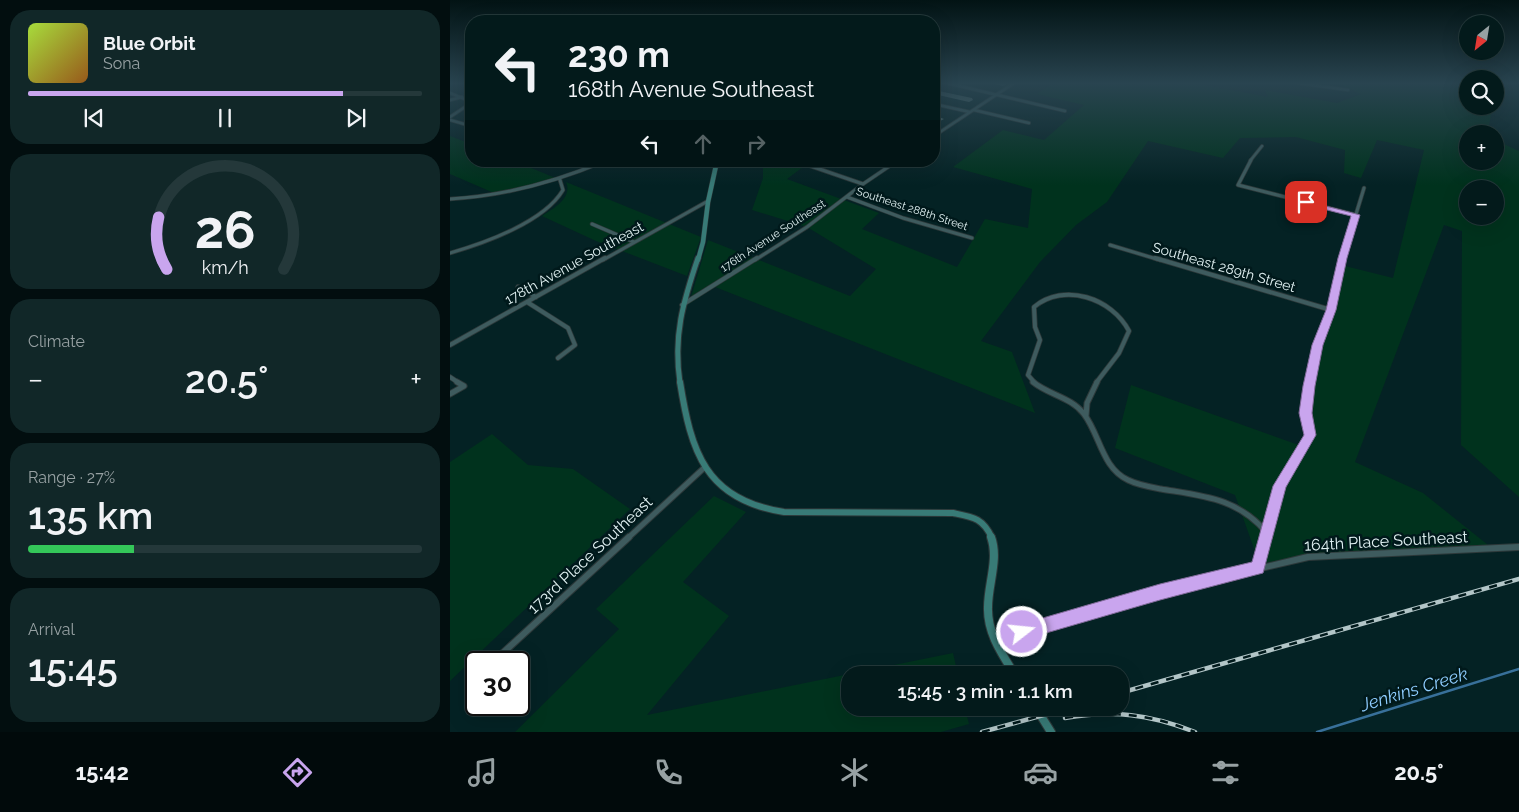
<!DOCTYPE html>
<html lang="en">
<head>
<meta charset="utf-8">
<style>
  :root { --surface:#031a1b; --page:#112728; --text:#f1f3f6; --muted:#97a1a3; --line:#24383a; --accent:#c9a5ee }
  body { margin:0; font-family:Raleway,sans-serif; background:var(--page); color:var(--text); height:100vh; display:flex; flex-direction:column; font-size:19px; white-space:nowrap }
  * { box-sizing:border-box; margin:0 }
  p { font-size:16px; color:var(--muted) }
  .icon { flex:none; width:28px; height:28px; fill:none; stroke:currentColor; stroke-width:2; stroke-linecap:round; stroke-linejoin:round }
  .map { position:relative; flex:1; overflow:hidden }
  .sheet { display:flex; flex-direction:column; gap:10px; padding:10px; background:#020e0f; width:450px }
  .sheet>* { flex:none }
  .banner { position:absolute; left:15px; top:15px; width:475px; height:152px; border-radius:20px; box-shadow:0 5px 20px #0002,0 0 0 1px var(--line); background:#031a1b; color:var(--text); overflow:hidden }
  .needle { width:32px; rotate:210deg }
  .buttons { position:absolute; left:1009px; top:15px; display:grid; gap:10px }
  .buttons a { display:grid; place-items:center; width:45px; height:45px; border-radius:50%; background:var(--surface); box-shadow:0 5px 20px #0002,0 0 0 1px var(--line); font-size:25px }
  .speed { position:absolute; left:15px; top:651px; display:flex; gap:10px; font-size:25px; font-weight:700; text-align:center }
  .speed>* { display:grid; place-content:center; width:65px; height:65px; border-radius:50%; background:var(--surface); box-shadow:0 5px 20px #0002,0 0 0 1px var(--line); line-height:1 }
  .speed .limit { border:2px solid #111; border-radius:8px; background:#fff; color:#111 }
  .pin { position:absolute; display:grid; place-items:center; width:42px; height:42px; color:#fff; margin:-21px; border-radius:10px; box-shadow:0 2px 8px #0006 }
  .me { position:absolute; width:55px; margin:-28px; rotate:74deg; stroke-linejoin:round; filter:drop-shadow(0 0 4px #0008) }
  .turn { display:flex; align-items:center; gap:18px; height:105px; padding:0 20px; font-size:22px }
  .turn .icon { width:65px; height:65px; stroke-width:2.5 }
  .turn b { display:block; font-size:35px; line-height:42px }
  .lanes { display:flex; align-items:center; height:48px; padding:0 20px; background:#0003; justify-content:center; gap:25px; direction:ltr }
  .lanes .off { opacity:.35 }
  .big { font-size:38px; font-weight:600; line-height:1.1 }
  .sheet .card { flex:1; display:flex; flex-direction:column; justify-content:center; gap:8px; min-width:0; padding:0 18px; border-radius:20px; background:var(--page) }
  .sheet .dial { align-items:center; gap:0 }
  .dial svg { height:130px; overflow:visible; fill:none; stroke:var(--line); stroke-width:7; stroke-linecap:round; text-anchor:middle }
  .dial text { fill:var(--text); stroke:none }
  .song { display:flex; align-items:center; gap:15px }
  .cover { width:60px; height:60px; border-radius:8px; background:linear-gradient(135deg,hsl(80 70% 55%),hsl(30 70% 35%)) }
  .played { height:5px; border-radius:2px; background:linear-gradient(90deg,var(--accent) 80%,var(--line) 80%) }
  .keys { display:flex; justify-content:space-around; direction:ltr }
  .heat { display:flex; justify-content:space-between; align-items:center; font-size:28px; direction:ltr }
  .charge { height:8px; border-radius:4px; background:linear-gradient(90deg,#34c759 27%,var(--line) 0) }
  .trip { position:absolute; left:391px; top:666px; width:288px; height:50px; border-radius:20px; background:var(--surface); box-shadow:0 5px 20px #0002,0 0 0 1px var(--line); font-weight:600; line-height:50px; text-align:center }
  .tab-bar { display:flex; height:80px; justify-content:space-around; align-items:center; background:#010a0b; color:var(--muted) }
  .tab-bar .icon { width:35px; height:35px }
  .tab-bar .current { color:var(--accent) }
  .tab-bar b { font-size:22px; color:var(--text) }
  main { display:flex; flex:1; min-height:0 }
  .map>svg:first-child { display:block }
</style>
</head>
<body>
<main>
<section class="sheet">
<div class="card">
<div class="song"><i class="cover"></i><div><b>Blue Orbit</b><p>Sona</p></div></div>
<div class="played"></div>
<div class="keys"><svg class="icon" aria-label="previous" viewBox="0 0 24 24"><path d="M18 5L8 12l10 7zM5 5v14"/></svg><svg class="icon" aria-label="pause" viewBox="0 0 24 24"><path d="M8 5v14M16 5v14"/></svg><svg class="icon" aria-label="next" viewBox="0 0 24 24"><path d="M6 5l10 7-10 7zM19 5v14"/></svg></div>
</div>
<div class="card dial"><svg viewBox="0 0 100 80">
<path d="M14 69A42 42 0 1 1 86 69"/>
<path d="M14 69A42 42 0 0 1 9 37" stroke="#c9a5ee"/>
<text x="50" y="56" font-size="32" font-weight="700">26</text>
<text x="50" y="72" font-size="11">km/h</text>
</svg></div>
<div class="card"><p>Climate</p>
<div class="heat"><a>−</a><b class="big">20.5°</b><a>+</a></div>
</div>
<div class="card"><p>Range · 27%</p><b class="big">135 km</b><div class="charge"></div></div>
<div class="card"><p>Arrival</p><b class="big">15:45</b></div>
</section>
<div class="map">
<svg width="1069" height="732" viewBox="0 0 1069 732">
  <rect width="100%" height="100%" fill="#042224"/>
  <path fill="#00321d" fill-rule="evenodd" d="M 603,83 L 743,83 L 818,97 L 815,90 L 887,103 L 911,94 L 887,83 L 1017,83 L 1018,106 L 1043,106 L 1037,134 L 1018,134 L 1018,161 L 1045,161 L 1045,140 L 1069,151 L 1069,497 L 1011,445 L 1012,231 L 994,225 L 905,462 L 973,493 L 1043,549 L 809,563 L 785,495 L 665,448 L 681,385 L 854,447 L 860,435 L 859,385 L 891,265 L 943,278 L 974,150 L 927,140 L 911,178 L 894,173 L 895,150 L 846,137 L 790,138 L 773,158 L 698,141 L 657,202 L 626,225 L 590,262 L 531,341 L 562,352 L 585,413 L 265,287 L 239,304 L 258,240 L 400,296 L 426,269 L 357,227 L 302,210 L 313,178 L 313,161 L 339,161 L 353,167 L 337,179 L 429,213 L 412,229 L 507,267 L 535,219 L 578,228 L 582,189 L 503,167 L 553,130 L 594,140 L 634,105 L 587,94 ZM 1018,189 L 1045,189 L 1045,216 L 1018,216 Z
    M 0,136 L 21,144 L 21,161 L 64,161 L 108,179 L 44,193 L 0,174 Z
    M 116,182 L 251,237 L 237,276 L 146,241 L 92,216 C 103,209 123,198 116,182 Z
    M 42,434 L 78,465 L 123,469 L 180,509 L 0,681 L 0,462 Z
    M 264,496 L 296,512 L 233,582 L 279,616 L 197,715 L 503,653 L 508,675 L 400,675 L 400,708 L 515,708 L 519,724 L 491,732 L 65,732 L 169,629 L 146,609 Z"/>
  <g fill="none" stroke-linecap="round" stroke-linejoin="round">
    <path stroke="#38709a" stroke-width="2.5" d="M 867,732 L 1069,669"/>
    <path fill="#5b7476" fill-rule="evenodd" d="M 542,83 L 556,83 L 557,84 L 553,86 Z
      M 484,90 L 522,98 L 523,100 L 519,102 L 484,94 Z
      M 484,115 L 494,119 L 490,121 L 484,120 Z
      M 400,161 L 413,161 L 420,165 L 415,168 Z"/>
    <defs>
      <path id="street-far4" d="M 497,83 L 615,111
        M 848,83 L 898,90
        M 0,93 L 17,100 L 18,105 L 0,117
        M 0,100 L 12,97
        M 484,104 L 520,112
        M 524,110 L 579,123
        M 0,120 L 21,126
        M 484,136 L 564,83
        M 800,161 L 812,146"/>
      <path id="street-far3" d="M 801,160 L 788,185 L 906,215
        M 346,161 L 413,184
        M 397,197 L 453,218 L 522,238
        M 0,199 C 55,196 105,182 155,161
        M 142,224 L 184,242
        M 660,245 L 710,260
        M 0,253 C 35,243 94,222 113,190 L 110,180
        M 153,260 L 258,201
        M 305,260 L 357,227 L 413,184 L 447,161
        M 892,260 L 914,188"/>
      <path id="street-far2" d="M 705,258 L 881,310
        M 68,287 L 86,297
        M 77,302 L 118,328 L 125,345 L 108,358
        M 232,305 L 307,258
        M 0,345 L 155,258
        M 0,377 L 9,383
        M 585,383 L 578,375 L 590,340 L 585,327 L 584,307 C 614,282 662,298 679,331 L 669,353 L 646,383
        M 859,383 L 867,345 L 881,310 L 892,258"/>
      <path id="street-far1" d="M 583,382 C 599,395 621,397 634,414 C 650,435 652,468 678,480 C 688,485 700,487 711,489 C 753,496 788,498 817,533
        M 0,394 L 14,386 L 7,382
        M 636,416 L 637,403 L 647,382
        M 178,538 L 255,467
        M 816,538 L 829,486 L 854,448 L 860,435 L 856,420 L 860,382"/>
      <path id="street" d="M 808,567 L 816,537
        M 547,644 L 572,632 L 710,592 L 858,557 L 1069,547
        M 43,662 L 179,537"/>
      <path id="secondary-far3" d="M 248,260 L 253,242 L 258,202 L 267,161"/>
      <path id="secondary-far2" d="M 230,383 C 223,336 233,302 248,258"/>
      <path id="secondary-far1" d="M 230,382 C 241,451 255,500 334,512 L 503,513 C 523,517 533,518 542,538"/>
      <path id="secondary" d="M 541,537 C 549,559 538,584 538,607 C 537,633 552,654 565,675
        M 586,708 L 601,732"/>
    </defs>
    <use href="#street-far4" stroke="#2d393a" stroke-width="4"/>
    <use href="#street-far3" stroke="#2d393a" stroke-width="4.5"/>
    <use href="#street-far2" stroke="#2d393a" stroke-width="5.5"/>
    <use href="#street-far1" stroke="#2d393a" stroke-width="7"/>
    <use href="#street" stroke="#2d393a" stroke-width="8"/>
    <use href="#secondary-far3" stroke="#2d393a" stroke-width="5.5"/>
    <use href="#secondary-far2" stroke="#2d393a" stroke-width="7"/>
    <use href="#secondary-far1" stroke="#2d393a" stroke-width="8"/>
    <use href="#secondary" stroke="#2d393a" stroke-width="10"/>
    <use href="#street-far4" stroke="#3e5b5e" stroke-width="2.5"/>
    <use href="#street-far3" stroke="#3e5b5e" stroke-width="3"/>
    <use href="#street-far2" stroke="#3e5b5e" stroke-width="4"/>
    <use href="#street-far1" stroke="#3e5b5e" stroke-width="5"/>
    <use href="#street" stroke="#3e5b5e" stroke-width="6"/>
    <use href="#secondary-far3" stroke="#387b77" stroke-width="4.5"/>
    <use href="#secondary-far2" stroke="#387b77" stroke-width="5"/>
    <use href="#secondary-far1" stroke="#387b77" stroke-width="6"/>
    <use href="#secondary" stroke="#387b77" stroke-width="8"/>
    <defs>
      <path id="rail" d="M 670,693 L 1069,579
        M 615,718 C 664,710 699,714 745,732
        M 532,732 L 619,708"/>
    </defs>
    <use href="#rail" stroke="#b2c5c7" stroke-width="4.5"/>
    <use href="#rail" stroke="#00191b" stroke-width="2.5" stroke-dasharray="8" stroke-linecap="butt"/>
  </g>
  <linearGradient id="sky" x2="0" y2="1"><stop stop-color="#021314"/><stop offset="0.45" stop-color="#294450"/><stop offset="1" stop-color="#294450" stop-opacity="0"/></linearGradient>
  <rect width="1069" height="185" fill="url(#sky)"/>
  <path fill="#c9a5ee" stroke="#836b9b" d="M 853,200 L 910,215 L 897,258 L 886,310 L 873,345 L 865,386 L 862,413 L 866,435 L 836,487 L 813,573 L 710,600 L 572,640 L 567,638 L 564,632 L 567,626 L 572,624 L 710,584 L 802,562 L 823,486 L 854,435 L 849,413 L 853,386 L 862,345 L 876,310 L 888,258 L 901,216 L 853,204 Z"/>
  <g text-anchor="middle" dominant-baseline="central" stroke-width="5" stroke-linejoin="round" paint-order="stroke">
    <g font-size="11" fill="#e1f2f3" stroke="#00191b">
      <text transform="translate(462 209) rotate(18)">Southeast 288th Street</text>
      <text transform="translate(323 236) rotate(-33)">176th Avenue Southeast</text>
    </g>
    <g font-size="14" fill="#e1f2f3" stroke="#00191b">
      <text transform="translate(124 263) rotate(-29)">178th Avenue Southeast</text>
      <text transform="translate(774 267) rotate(16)">Southeast 289th Street</text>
    </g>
    <g font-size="16" fill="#e1f2f3" stroke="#00191b">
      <text transform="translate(936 541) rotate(-3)">164th Place Southeast</text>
      <text transform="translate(140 555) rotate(-43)">173rd Place Southeast</text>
    </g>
    <g font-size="18" font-style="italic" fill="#8ecdff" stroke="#00191b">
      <text transform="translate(964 689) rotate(-17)">Jenkins Creek</text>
    </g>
  </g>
</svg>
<div class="buttons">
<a><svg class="needle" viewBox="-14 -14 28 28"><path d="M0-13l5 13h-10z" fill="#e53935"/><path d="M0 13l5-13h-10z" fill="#97a1a3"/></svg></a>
<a><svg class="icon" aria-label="search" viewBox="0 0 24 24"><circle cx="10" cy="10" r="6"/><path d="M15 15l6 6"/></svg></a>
<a>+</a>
<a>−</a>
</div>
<div class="speed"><div class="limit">30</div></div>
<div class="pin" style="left:856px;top:202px;background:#d93025"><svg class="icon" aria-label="arrive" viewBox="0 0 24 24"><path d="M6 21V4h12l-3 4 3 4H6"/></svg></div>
<svg class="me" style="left:572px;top:632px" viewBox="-20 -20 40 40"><circle r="17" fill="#c9a5ee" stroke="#fff" stroke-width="3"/><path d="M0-11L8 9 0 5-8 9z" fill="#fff"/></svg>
<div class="trip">15:45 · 3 min · 1.1 km</div>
<div class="banner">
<div class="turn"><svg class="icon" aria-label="left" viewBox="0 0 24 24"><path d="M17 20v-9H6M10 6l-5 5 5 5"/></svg><div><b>230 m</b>168th Avenue Southeast</div></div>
<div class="lanes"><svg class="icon" aria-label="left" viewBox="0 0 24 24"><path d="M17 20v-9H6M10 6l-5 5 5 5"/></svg><svg class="icon off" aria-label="ahead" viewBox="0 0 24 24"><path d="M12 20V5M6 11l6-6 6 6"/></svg><svg class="icon off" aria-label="right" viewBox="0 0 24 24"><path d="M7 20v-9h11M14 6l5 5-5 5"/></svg></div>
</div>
</div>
</main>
<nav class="tab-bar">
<b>15:42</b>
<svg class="icon current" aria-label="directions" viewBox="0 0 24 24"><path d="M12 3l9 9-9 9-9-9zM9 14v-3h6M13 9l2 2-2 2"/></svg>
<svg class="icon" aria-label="music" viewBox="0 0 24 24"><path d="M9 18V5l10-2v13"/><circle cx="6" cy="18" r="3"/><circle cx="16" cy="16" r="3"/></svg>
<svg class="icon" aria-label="phone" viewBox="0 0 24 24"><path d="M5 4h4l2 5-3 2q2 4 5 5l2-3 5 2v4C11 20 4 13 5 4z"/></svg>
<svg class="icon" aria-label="climate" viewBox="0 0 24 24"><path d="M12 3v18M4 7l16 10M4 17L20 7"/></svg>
<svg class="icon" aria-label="car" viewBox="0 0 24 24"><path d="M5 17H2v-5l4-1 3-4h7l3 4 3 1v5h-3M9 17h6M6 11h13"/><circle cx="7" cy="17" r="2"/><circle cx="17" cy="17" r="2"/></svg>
<svg class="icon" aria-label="filters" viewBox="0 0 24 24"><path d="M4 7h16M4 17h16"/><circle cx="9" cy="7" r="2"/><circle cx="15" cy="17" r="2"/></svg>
<b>20.5°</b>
</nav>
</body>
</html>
